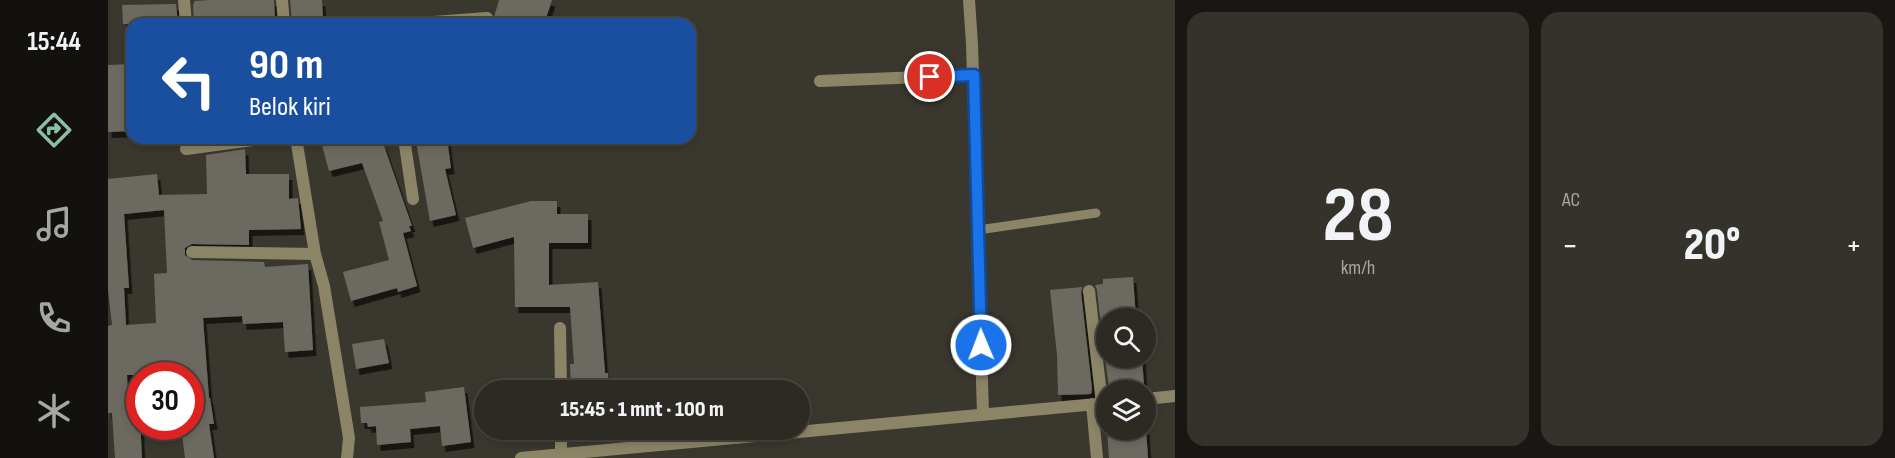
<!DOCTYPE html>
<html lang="id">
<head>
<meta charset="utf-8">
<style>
  :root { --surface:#2c2a22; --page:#34322a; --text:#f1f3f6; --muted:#a6a7a5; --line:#484640; --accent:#8abfa5 }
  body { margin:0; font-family:"Sofia Sans Condensed",sans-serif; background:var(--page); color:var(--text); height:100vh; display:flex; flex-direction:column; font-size:22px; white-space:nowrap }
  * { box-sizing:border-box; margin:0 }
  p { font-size:20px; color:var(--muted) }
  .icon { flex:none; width:33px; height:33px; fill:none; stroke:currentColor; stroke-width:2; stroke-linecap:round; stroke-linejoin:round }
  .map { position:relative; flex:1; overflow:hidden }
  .drawer { display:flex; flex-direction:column; gap:12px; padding:12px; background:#181713; width:720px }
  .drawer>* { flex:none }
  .banner { position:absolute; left:18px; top:18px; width:570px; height:126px; border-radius:18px; box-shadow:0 3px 9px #0003,0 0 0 2px var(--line); background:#1a4fa0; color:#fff; overflow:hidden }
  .fabs { position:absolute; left:988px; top:308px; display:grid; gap:12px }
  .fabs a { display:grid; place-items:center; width:60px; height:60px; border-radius:50%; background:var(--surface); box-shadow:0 3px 9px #0003,0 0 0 2px var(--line); font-size:30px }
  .speed { position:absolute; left:18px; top:362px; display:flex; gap:12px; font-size:30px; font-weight:700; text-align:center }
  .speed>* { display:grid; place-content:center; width:78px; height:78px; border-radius:50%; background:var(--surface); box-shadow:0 3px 9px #0003,0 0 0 2px var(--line); line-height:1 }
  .speed .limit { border:9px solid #d22; background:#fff; color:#111 }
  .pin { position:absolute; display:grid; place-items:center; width:51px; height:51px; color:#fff; margin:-26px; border:3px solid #fff; border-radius:50%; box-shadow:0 2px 6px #0007 }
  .me { position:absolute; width:66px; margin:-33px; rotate:359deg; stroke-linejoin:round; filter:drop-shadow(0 0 4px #0008) }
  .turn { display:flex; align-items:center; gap:21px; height:126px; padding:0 24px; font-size:27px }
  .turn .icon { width:78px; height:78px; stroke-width:2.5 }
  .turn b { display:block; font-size:42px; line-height:51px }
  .big { font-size:45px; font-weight:800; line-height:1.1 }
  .drawer .tile { flex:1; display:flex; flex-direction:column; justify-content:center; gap:9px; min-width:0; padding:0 21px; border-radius:18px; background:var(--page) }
  .drawer .dial { align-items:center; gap:0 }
  .dial b { font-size:78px; line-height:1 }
  .heat { display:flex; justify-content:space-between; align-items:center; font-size:33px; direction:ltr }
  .drawer .tiles { flex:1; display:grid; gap:12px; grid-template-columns:repeat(2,1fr) }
  .trip { position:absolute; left:366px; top:380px; width:336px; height:60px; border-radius:30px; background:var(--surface); box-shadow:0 3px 9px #0003,0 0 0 2px var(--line); font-weight:800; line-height:60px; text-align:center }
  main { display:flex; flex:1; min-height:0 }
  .tab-bar { display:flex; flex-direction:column; width:108px; justify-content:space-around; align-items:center; background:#12110e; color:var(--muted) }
  .tab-bar .icon { width:42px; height:42px }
  .tab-bar .selected { color:var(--accent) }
  .tab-bar b { font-size:27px; color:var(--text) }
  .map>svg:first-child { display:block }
</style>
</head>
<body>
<main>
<nav class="tab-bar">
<b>15:44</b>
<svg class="icon selected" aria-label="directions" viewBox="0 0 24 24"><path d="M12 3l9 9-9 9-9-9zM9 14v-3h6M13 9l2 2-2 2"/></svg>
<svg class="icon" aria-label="music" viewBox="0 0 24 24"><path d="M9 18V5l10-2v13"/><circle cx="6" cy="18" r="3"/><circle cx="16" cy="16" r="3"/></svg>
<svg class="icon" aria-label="phone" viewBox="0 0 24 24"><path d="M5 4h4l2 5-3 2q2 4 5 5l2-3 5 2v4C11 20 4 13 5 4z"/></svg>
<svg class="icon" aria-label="climate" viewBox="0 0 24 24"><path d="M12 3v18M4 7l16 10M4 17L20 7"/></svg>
</nav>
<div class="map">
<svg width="1067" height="458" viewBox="0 0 1067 458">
  <defs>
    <filter id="shadow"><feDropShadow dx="3.5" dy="6" stdDeviation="0" flood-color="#0009"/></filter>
  </defs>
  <rect width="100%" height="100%" fill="#3a382e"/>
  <path fill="#6c6a60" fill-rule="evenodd" filter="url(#shadow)" d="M 104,0 L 166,0 L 167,18 L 138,19 L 138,24 L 86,24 L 85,4 L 86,4 L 86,1 Z
    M 182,0 L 214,0 L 215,19 L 184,21 Z
    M 391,0 L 444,0 L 436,24 L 424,24 L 411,20 L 410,24 L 384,24 Z
    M 68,4 L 70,24 L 15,24 L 14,5 Z
    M 24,64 L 24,131 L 0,132 L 0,65 Z
    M 212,138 L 267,138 L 268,146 L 275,143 L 304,226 L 301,226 L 303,231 L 295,233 L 309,286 L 290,292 L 289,288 L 243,301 L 235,272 L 281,260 L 271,222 L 275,221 L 254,163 L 221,171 Z
    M 327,138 L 339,138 L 343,168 L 337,169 L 348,215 L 322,221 L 308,141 Z
    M 137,149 L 138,174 L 181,174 L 181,199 L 190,198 L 193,229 L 141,230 L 141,245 L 84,244 L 77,248 L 77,255 L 84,260 L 156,262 L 157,267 L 200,264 L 205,350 L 177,352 L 175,322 L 135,324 L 134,316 L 95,318 L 101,398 L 102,398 L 106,424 L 101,424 L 106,458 L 77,458 L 73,426 L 82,426 L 82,375 L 19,375 L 21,420 L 32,419 L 34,458 L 7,458 L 4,413 L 0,413 L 0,326 L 4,325 L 0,289 L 0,179 L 49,174 L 51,195 L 99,194 L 98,155 ZM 56,210 L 59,273 L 46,274 L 48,323 L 18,325 L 16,288 L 21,288 L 16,214 Z
    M 423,201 L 449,201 L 449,214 L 480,214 L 480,243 L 441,243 L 441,285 L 490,282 L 497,373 L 500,373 L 500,390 L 463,390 L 462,364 L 466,364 L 462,307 L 407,307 L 406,237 L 365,248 L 357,218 Z
    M 1025,277 L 1028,318 L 992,318 L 989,290 L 987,285 L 995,284 L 995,279 Z
    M 974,287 L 973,292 L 984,389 L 983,394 L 950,395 L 949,355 L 942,290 Z
    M 276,339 L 281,363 L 248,369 L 244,344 Z
    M 997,357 L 1034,357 L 1036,386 L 1001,388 Z
    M 356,387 L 363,442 L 334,446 L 332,426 L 302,429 L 303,442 L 269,445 L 268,426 L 260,427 L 259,423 L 253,423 L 252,407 L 318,402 L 317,392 Z
    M 999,429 L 1038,429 L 1040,458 L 1001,458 Z"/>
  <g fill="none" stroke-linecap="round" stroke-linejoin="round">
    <path stroke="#8b8466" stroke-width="9" d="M 870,230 L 988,213"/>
    <path stroke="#8b8466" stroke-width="12" d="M 76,0 L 78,24
      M 174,0 L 176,24
      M 861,0 L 864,44 L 875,414
      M 298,24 L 379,18
      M 712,81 L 865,75
      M 188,138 L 207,254 L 216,286 L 241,438 L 239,458
      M 296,138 L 305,199
      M 78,149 L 160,138
      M 84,252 L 207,254
      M 981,291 L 994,403
      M 452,328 L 453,390
      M 1038,399 L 1067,396
      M 984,404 L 989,458
      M 453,429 L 453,453
      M 413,458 L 999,403"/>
  </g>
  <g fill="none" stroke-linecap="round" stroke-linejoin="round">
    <defs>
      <path id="route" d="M 822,77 L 866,75 L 873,345"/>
    </defs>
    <use href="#route" stroke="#114b97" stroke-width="15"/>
    <use href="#route" stroke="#1a73e8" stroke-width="10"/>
  </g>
</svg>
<div class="fabs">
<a><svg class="icon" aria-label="search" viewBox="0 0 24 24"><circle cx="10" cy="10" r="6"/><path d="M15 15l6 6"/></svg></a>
<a><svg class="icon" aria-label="layers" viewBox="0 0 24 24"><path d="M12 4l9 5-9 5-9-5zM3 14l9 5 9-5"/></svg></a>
</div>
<div class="speed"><div class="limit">30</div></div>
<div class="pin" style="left:822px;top:77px;background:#d93025"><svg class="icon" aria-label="arrive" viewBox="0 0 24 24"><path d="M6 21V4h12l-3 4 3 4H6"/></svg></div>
<svg class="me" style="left:873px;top:345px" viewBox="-20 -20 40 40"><circle r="17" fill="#1a73e8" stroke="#fff" stroke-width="3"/><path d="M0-11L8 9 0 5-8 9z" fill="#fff"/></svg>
<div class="trip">15:45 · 1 mnt · 100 m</div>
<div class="banner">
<div class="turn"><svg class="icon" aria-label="left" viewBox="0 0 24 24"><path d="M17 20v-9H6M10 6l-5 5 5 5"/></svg><div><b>90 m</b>Belok kiri</div></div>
</div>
</div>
<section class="drawer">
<div class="tiles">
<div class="tile dial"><b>28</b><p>km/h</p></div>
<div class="tile"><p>AC</p>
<div class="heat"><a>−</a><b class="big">20°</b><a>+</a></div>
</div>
</div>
</section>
</main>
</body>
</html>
